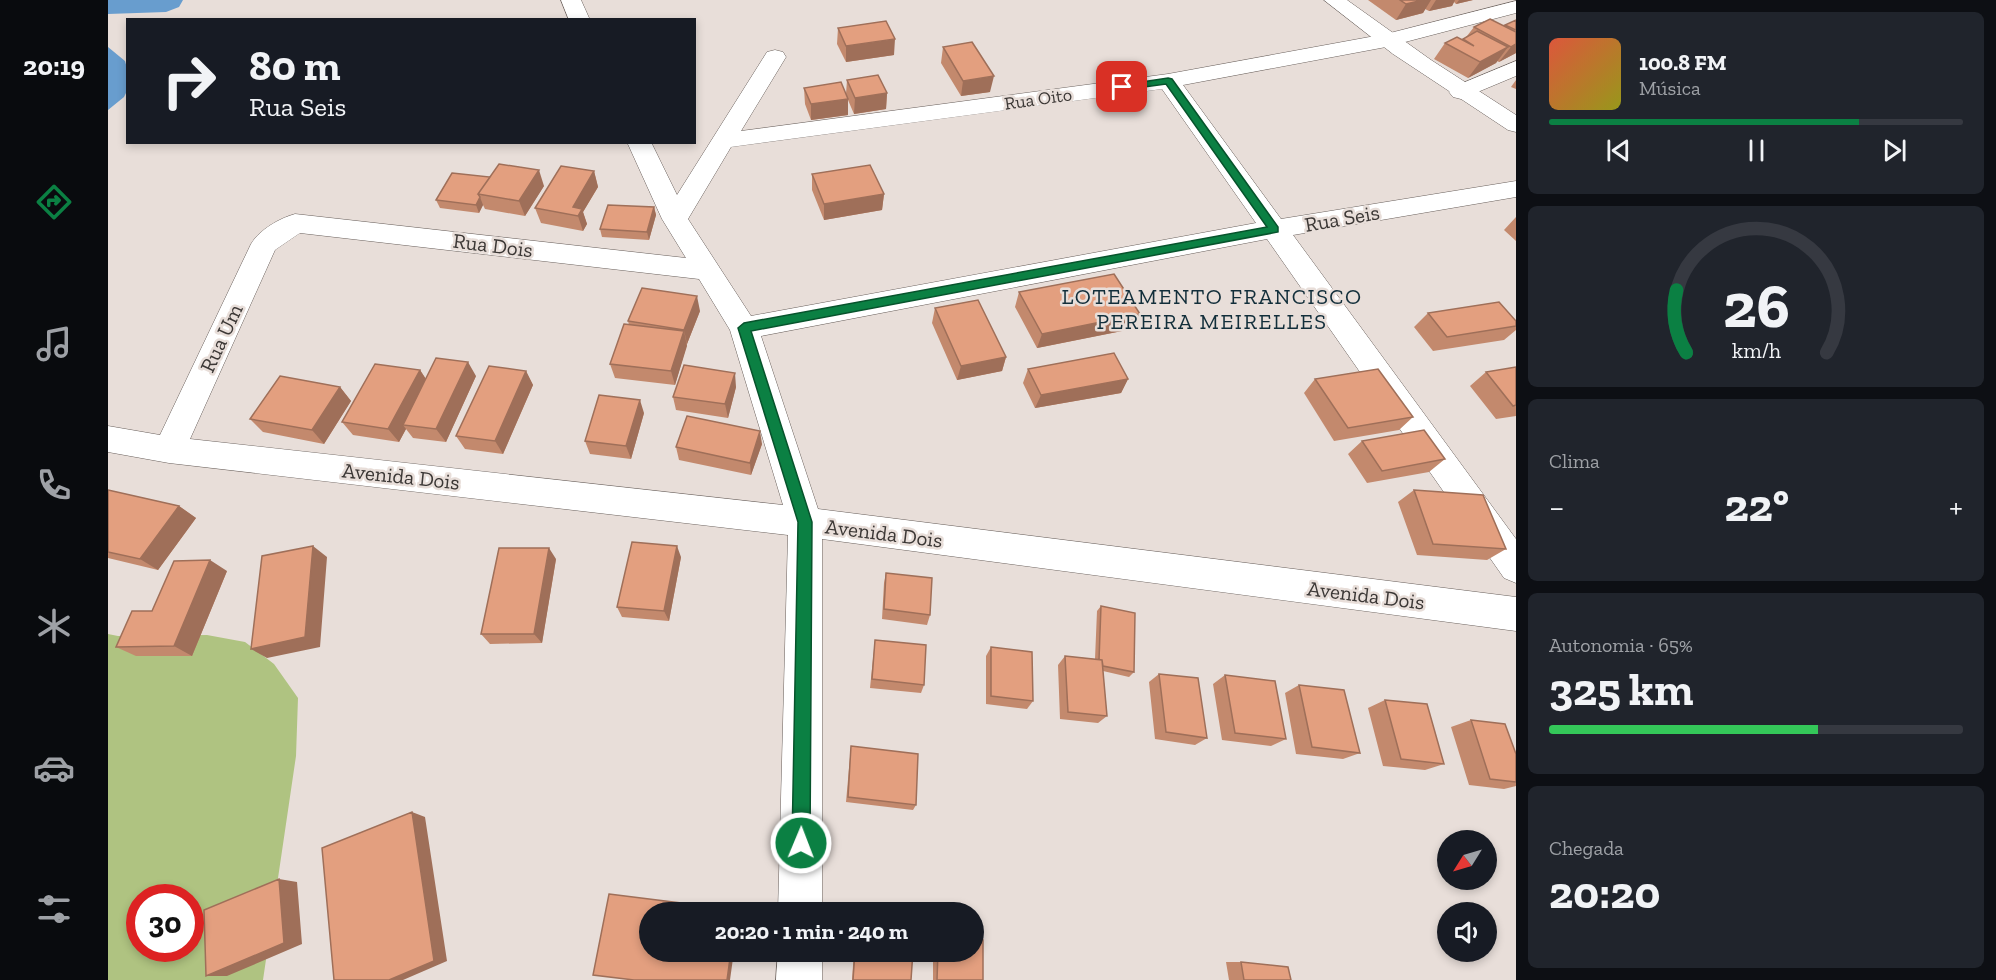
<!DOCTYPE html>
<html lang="pt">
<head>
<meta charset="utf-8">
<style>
  :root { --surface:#171b24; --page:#20242c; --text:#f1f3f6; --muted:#9ea1a6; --line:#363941; --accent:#0b8043 }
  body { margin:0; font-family:"Zilla Slab",serif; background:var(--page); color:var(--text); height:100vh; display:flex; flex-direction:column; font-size:22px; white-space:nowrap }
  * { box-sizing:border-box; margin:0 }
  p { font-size:20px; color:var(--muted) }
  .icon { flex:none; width:33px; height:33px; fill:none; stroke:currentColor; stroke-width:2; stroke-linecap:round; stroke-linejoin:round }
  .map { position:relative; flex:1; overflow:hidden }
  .details { display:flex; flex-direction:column; gap:12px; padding:12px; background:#0d0f14; width:480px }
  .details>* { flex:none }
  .guide { position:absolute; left:18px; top:18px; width:570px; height:126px; border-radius:0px; box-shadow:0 3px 9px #0003; background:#171b24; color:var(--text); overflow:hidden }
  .needle { width:39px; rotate:233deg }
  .tools { position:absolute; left:1329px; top:830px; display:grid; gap:12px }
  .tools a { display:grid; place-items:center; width:60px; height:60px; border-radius:50%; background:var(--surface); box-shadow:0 3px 9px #0003; font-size:30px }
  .speed { position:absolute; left:18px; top:884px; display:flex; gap:12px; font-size:30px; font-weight:700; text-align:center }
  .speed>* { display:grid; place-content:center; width:78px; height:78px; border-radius:50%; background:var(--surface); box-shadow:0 3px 9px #0003; line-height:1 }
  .speed .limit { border:9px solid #d22; background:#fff; color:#111 }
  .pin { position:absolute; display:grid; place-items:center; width:51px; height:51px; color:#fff; margin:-26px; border-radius:12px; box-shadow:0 3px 9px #0006 }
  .me { position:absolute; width:66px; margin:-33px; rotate:1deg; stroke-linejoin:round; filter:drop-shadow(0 0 4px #0008) }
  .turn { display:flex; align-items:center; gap:21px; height:126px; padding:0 24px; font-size:27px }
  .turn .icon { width:78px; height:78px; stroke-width:2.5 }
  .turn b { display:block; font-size:42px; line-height:51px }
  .big { font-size:45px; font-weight:700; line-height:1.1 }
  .details .card { flex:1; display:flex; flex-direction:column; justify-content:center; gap:9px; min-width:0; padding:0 21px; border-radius:9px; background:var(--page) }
  .details .dial { align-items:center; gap:0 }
  .dial svg { height:156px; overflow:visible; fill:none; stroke:var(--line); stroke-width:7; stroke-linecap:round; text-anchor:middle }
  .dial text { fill:var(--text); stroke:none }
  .song { display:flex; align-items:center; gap:18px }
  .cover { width:72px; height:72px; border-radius:9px; background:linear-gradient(135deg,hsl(10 70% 55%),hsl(60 70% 35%)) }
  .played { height:6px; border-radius:3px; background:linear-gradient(90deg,var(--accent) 75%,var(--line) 75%) }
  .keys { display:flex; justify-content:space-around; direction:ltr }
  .heat { display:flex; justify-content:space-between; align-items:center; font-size:33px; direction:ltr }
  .charge { height:9px; border-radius:4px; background:linear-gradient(90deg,#34c759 65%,var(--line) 0) }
  .trip { position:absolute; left:531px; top:902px; width:345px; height:60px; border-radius:30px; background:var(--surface); box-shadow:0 3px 9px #0003; font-weight:700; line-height:60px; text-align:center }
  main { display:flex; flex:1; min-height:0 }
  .menu { display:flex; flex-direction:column; width:108px; justify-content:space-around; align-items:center; background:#090b0e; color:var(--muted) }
  .menu .icon { width:42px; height:42px }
  .menu .active { color:var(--accent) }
  .menu b { font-size:27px; color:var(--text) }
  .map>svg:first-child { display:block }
</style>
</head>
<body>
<main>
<nav class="menu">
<b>20:19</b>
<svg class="icon active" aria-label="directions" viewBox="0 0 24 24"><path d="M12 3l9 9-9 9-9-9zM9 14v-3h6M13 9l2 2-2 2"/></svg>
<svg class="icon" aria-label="music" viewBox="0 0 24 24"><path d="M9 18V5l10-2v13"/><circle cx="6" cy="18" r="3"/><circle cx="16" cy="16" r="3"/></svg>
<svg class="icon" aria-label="phone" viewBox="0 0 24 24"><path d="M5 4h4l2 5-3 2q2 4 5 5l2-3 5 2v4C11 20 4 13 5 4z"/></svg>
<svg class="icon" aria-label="climate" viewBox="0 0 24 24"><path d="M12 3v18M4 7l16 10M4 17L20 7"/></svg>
<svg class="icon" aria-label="car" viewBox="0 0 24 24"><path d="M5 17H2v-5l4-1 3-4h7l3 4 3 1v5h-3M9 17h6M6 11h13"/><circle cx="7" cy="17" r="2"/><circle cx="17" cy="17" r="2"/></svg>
<svg class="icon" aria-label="filters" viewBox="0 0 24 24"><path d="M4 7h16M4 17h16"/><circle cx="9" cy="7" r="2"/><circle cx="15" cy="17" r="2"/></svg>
</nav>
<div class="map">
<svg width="1408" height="980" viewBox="0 0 1408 980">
  <rect width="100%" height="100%" fill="#e8ded9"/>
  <path fill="#afc381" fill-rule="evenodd" d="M 0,634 L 10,636 L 99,635 L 137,642 L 166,664 L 190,698 L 188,756 L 155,980 L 0,980 ZM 32,897 L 82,897 L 82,948 L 32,948 Z"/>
  <path fill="#689dce" d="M 0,0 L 75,0 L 71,7 L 58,12 L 0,14 Z
    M 0,47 L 17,61 L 19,68 L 20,89 L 16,97 L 0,110 Z"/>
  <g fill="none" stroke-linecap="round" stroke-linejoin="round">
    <defs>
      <path id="minor" d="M 453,0 L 473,0 L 482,20 L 461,20 Z
        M 1408,1 L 1408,13 L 1278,47 L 1075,85 L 1173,219 L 1408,181 L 1408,197 L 1185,235 L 1408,539 L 1408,583 L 1396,578 L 1159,239 L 653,336 L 710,509 L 1408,597 L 1408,631 L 714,539 L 714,912 L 670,912 L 680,535 L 61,463 L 0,452 L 0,426 L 52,435 L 143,244 C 151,230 172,218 187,214 L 578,258 L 554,219 L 519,142 L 543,142 L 569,195 L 659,52 L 667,50 L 675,52 L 678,57 L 633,131 L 1060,74 L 1278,34 ZM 1054,89 L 1148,223 L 643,316 L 580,219 L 623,147 ZM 192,233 L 591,279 L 622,330 L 675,505 L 82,439 L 167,250 Z
        M 1408,61 L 1408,76 L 1353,99 L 1345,97 L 1341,92 L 1345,87 Z
        M 670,951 L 714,951 L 714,980 L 668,980 Z"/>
      <path id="tertiary" d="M 1216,0 L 1239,0 L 1323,60 L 1408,115 L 1408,132 L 1400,130 L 1285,54 Z"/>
    </defs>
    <use href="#minor" stroke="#69605c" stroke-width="1"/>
    <use href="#tertiary" stroke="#69605c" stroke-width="1"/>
    <use href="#minor" fill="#fff" fill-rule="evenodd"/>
    <use href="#tertiary" fill="#fff" fill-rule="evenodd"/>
  </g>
  <path fill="#c3896d" d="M 1260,0 L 1365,0 L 1348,4 L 1346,2 L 1344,6 L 1321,11 L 1317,9 L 1315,13 L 1288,20 Z
    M 1408,20 L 1408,53 L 1391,62 L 1389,61 L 1388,63 L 1360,78 L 1326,59 L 1337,43 L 1354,40 L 1359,36 L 1366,27 L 1396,26 Z
    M 730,28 L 786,55 L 738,62 L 729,44 Z
    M 835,47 L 882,92 L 853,96 L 833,63 Z
    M 739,80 L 779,93 L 778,109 L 746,114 L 740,100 L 740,115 L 703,120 L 697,104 L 696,88 L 738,94 Z
    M 1408,80 L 1408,89 L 1403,87 Z
    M 486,171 L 490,187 L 475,212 L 479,224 L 475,231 L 433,223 L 427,208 Z
    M 344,173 L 436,186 L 417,216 L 377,209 L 375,205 L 371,213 L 332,208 L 328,200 Z
    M 704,174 L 776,194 L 774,210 L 716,220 L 704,190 Z
    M 546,207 L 548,215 L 541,240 L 494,237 L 492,229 Z
    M 1408,217 L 1408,241 L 1396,230 Z
    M 911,292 L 1032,314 L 1024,329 L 929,348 L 907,307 Z
    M 827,308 L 898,357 L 894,371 L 849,380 L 824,323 Z
    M 592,311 L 579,344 L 567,385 L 507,378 L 502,364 L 521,325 L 520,321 Z
    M 1320,313 L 1408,321 L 1408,330 L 1396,340 L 1325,351 L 1306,327 Z
    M 1408,367 L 1408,416 L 1388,419 L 1362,386 L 1378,372 Z
    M 920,369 L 1020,379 L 1013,393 L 927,408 L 915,383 Z
    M 312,370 L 318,379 L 368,376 L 338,442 L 305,438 L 298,429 L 291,442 L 245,435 L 234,422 Z
    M 418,371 L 425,385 L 395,454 L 357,449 L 348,436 Z
    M 1207,379 L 1305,417 L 1291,430 L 1226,441 L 1196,393 Z
    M 232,387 L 243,401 L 216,444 L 155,432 L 142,419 Z
    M 628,387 L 620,418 L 568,410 L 565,397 Z
    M 536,413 L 523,459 L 482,454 L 477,441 Z
    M 1254,441 L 1337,459 L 1321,472 L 1259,483 L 1240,454 Z
    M 654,444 L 643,475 L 571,460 L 568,447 Z
    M 0,490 L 71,506 L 88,518 L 50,570 L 0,558 Z
    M 1306,490 L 1398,549 L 1379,560 L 1309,555 L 1290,502 Z
    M 573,557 L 561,621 L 514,617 L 509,607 Z
    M 448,559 L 434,643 L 382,644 L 373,634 Z
    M 119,571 L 84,656 L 28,656 L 8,647 L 44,611 Z
    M 778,573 L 822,615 L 819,625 L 774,619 L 776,583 Z
    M 993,606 L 1026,672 L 1021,677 L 995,671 L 999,716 L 990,723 L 952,719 L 950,665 L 957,656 L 987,659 L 989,611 Z
    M 767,640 L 816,685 L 813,693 L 762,688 L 766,649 Z
    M 883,647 L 925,701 L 919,709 L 878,704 L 878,656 Z
    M 1051,674 L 1099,738 L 1087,745 L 1047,739 L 1041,682 Z
    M 1117,675 L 1178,739 L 1163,746 L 1114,740 L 1105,684 Z
    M 1191,685 L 1252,753 L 1235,759 L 1188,754 L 1177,693 Z
    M 1277,700 L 1336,764 L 1317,770 L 1275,766 L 1260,708 Z
    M 1363,720 L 1408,754 L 1408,786 L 1396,789 L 1361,785 L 1343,727 Z
    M 743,746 L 808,805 L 805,810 L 738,802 Z
    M 746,951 L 805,951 L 803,980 L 744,980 Z
    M 825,951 L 866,951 L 875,980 L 825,980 Z
    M 1118,962 L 1133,962 L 1183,980 L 1121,980 Z"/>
  <path fill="#9f6f59" d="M 1315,0 L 1323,0 L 1315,13 L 1288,20 L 1298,4 Z
    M 1328,0 L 1347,0 L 1344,6 L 1321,11 Z
    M 1351,0 L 1365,0 L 1348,4 Z
    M 787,39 L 786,55 L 738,62 L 738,46 Z
    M 1408,44 L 1408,53 L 1391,62 L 1403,47 Z
    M 1400,47 L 1388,63 L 1360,78 L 1372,62 Z
    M 886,76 L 882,92 L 853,96 L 855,81 Z
    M 779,93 L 778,109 L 746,114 L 747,98 Z
    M 740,99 L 740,115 L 703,120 L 703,104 Z
    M 431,170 L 436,186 L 417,216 L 411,201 Z
    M 486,171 L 490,187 L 475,212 L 479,224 L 475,231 L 470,216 L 465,207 Z
    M 776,194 L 774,210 L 716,220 L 716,204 Z
    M 372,197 L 375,205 L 371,213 L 368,205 Z
    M 546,207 L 548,215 L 541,240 L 539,232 Z
    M 589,296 L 592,311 L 579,344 L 576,330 Z
    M 1032,314 L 1024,329 L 929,348 L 934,334 Z
    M 576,331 L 579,346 L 567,385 L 563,371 Z
    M 898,357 L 894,371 L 849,380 L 853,366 Z
    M 360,362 L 368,376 L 338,442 L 328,429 Z
    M 312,370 L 321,384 L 295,425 L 298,429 L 291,442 L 280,429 Z
    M 418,371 L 425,385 L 395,454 L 387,441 Z
    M 627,373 L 628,387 L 620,418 L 617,404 Z
    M 1020,379 L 1013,393 L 927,408 L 933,395 Z
    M 232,387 L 243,401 L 216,444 L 204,430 Z
    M 532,400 L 536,413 L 523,459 L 518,446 Z
    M 652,431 L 654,444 L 643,475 L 642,463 Z
    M 71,506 L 88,518 L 50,570 L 32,559 Z
    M 205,546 L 219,557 L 212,647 L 159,658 L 143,649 Z
    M 569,546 L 573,557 L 561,621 L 556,611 Z
    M 441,548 L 448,559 L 434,643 L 426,634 Z
    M 102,560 L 119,571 L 84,656 L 66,646 Z
    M 304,812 L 317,817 L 339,961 L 295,980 L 281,980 Z
    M 171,879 L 189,882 L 194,944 L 119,976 L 98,976 Z
    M 623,951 L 626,951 L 622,980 L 619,980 Z"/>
  <path fill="#e39f7f" stroke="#9f6f59" stroke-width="1.5" d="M 1292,0 L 1315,0 L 1298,4 Z
    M 1382,19 L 1408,32 L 1408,44 L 1403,47 L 1366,27 Z
    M 1408,20 L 1408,30 L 1397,25 Z
    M 778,21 L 787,39 L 738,46 L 730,28 Z
    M 1369,31 L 1400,47 L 1372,62 L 1337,43 L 1349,37 L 1366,46 L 1355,39 Z
    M 864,42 L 886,76 L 855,81 L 835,47 Z
    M 770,75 L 779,93 L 747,98 L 739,80 Z
    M 733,82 L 740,99 L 703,104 L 696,88 Z
    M 391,164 L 431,170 L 411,201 L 370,194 Z
    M 762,165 L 776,194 L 716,204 L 704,174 Z
    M 453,166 L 486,171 L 465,207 L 474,209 L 470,216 L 427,208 Z
    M 344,173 L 382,177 L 370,194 L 372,197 L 368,205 L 328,200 Z
    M 500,205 L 546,207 L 539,232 L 492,229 Z
    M 1006,274 L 1032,314 L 934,334 L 911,292 Z
    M 534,288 L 589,296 L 576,330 L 520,321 Z
    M 870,300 L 898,357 L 853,366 L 827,308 Z
    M 1391,302 L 1408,321 L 1408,326 L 1339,337 L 1320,313 Z
    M 516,324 L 576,331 L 563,371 L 502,364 Z
    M 1006,353 L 1020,379 L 933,395 L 920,369 Z
    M 328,358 L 360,362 L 328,429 L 295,425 Z
    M 267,364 L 312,370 L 280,429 L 234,422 Z
    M 576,365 L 627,373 L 617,404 L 565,397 Z
    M 381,366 L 418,371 L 387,441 L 348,436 Z
    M 1408,367 L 1408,405 L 1405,406 L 1378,372 Z
    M 1270,369 L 1305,417 L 1240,428 L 1207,379 Z
    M 172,376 L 232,387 L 204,430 L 142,419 Z
    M 491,395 L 532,400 L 518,446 L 477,441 Z
    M 579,416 L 652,431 L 642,463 L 568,447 Z
    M 1316,430 L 1337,459 L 1274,471 L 1254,441 Z
    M 0,490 L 71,506 L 32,559 L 0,552 Z
    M 1306,490 L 1375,495 L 1398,549 L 1325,544 Z
    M 524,542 L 569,546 L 556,611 L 509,607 Z
    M 205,546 L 197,637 L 143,649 L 154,556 Z
    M 391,548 L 441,548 L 426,634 L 373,634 Z
    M 102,560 L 66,646 L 8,647 L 24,611 L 44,611 L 66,561 Z
    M 778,573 L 824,578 L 822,615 L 776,609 Z
    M 993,606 L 1027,613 L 1026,672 L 995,666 L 994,660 L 991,660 Z
    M 767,640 L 818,645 L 816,685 L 764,679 Z
    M 883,647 L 924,652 L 925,701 L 883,696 Z
    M 957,656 L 994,660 L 999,716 L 960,712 Z
    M 1051,674 L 1090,678 L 1099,738 L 1058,732 Z
    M 1117,675 L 1167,681 L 1178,739 L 1127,733 Z
    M 1191,685 L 1236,690 L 1252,753 L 1204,747 Z
    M 1277,700 L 1319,704 L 1336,764 L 1293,759 Z
    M 1363,720 L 1397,724 L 1408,754 L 1408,782 L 1382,779 Z
    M 743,746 L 810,754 L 808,805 L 740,797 Z
    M 304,812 L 326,961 L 281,980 L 226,980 L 214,848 Z
    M 171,879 L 176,943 L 98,976 L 96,910 Z
    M 501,894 L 629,910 L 629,912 L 542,912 L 542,951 L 623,951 L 619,980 L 526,980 L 485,975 Z
    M 866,939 L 875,940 L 875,980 L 829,980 L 830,951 L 866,951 Z
    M 747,951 L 805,951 L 803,980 L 745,980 Z
    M 1133,962 L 1180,967 L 1183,980 L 1136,980 Z"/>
  <path fill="#0b8043" stroke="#07532c" stroke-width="1.5" d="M 1060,78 L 1064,79 L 1170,227 L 1170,232 L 643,331 L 704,522 L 702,843 L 699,849 L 693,852 L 687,849 L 684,843 L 690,522 L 630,328 L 636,323 L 1159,227 L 1058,84 L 1014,90 L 1009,87 L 1014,85 Z"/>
  <g text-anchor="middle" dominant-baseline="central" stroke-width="5" stroke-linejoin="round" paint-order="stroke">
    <g font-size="18" fill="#3b3735" stroke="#e8ded9">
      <text transform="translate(930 99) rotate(-8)">Rua Oito</text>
    </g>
    <g font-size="21" fill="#3b3735" stroke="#e8ded9">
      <text transform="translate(1234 218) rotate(-10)">Rua Seis</text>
      <text transform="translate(385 245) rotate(7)">Rua Dois</text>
      <text transform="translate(113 338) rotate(-65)">Rua Um</text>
      <text transform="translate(293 476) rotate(6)">Avenida Dois</text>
      <text transform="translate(776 533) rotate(7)">Avenida Dois</text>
      <text transform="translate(1258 595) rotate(7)">Avenida Dois</text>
    </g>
    <g font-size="22" letter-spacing="1.5" fill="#122e3a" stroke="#e8ded9">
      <text x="1104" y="296">LOTEAMENTO FRANCISCO<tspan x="1104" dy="25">PEREIRA MEIRELLES</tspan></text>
    </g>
  </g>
</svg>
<div class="tools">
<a><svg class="needle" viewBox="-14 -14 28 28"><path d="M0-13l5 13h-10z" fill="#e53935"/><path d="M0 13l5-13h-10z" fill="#9ea1a6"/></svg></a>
<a><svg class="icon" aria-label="sound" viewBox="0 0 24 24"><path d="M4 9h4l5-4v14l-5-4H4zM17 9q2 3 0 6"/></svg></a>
</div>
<div class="speed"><div class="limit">30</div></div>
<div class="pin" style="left:1014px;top:87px;background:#d93025"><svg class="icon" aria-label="arrive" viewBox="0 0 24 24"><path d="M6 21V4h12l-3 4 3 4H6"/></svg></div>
<svg class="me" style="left:693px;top:843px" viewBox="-20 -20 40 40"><circle r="17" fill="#0b8043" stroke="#fff" stroke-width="3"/><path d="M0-11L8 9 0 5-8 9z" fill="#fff"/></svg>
<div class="trip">20:20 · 1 min · 240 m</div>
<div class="guide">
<div class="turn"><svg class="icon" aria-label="right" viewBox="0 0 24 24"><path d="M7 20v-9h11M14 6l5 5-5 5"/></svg><div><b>80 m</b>Rua Seis</div></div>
</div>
</div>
<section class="details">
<div class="card">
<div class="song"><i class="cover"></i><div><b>100.8 FM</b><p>Música</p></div></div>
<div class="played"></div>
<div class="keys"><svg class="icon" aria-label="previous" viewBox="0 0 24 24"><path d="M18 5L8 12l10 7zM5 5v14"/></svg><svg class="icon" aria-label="pause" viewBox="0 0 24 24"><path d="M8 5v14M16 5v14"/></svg><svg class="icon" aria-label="next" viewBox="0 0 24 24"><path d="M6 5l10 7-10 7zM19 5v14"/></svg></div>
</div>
<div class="card dial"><svg viewBox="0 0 100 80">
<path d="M14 69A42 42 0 1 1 86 69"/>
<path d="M14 69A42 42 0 0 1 9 37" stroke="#0b8043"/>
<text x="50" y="56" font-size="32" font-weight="700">26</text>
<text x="50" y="72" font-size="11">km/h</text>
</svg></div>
<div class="card"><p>Clima</p>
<div class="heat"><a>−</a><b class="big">22°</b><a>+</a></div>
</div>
<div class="card"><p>Autonomia · 65%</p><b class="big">325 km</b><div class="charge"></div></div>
<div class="card"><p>Chegada</p><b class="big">20:20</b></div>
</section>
</main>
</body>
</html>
